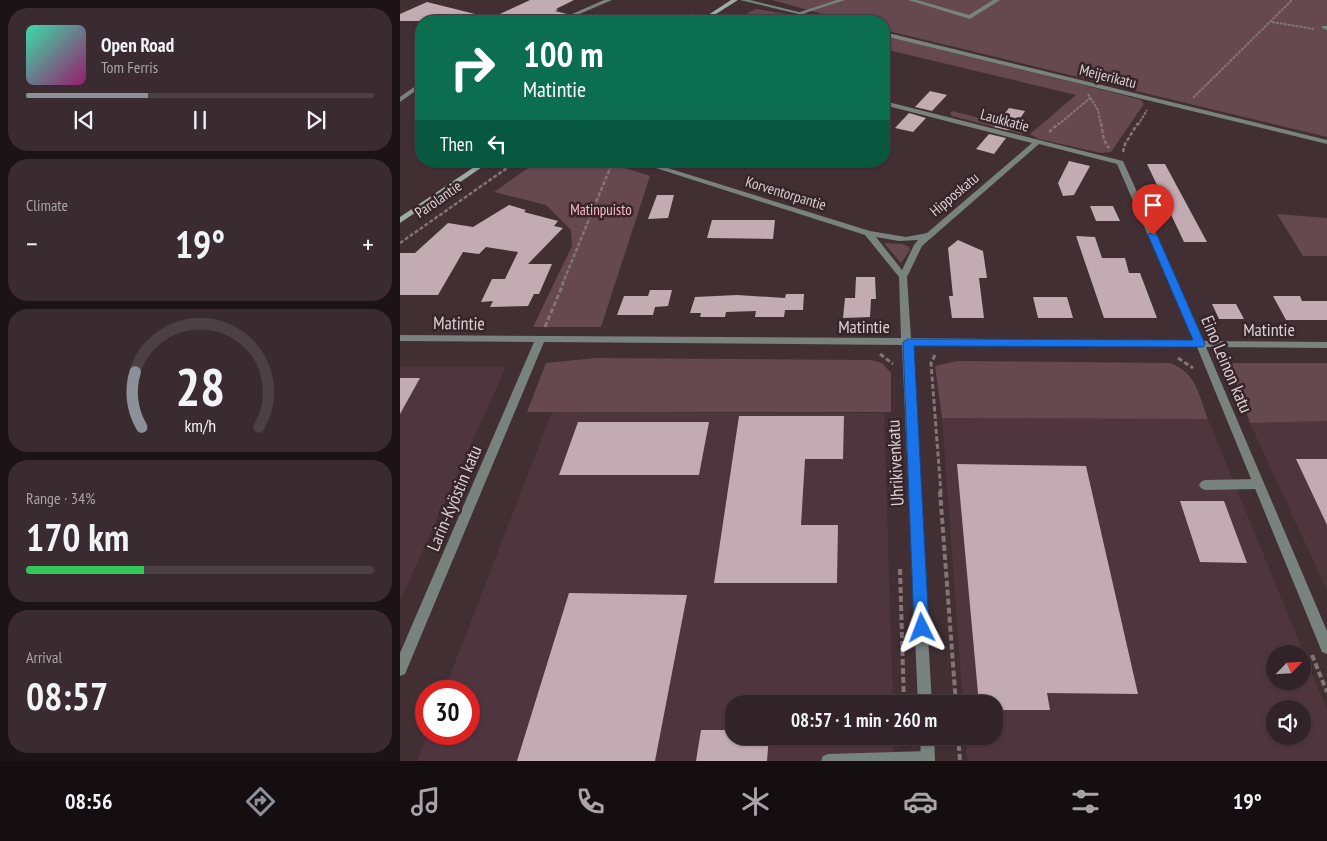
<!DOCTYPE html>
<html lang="en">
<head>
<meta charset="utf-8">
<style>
  :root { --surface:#312327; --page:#392b2f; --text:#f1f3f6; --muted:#a8a4a7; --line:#4c4044; --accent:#8c9099 }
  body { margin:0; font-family:"PT Sans Narrow",sans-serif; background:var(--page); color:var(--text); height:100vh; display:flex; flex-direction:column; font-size:19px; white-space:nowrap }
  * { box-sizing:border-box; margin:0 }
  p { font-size:16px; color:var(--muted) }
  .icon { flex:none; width:28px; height:28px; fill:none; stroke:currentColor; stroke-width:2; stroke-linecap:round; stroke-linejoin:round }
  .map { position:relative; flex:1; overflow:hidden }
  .details { display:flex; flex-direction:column; gap:8px; padding:8px; background:#1b1315; width:400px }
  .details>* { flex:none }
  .hud { position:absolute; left:15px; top:15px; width:475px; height:152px; border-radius:20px; box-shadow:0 1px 4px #0004,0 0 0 1px var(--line); background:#0b6e4f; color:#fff; overflow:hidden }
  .needle { width:32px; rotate:65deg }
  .fabs { position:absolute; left:866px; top:645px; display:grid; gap:10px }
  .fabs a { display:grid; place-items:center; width:45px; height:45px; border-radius:50%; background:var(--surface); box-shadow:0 1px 4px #0004,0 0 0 1px var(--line); font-size:25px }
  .speed { position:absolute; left:15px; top:680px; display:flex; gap:10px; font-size:25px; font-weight:700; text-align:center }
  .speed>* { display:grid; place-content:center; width:65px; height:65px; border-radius:50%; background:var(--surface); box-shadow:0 1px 4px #0004,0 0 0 1px var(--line); line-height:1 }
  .speed .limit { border:8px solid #d22; background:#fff; color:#111 }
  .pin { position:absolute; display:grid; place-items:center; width:42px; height:42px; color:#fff; margin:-51px -21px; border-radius:50% 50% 50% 0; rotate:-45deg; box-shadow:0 0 5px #0007 }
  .pin .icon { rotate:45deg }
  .me { position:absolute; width:55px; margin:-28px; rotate:357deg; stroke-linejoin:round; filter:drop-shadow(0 0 4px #0008) }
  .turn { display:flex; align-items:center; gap:18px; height:105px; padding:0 25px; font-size:22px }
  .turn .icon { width:65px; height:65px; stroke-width:2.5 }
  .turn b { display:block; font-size:35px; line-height:42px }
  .then { display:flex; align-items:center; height:48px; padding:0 25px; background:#0003; gap:10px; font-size:19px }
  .big { font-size:38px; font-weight:800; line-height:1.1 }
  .details .widget { flex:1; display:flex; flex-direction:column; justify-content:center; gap:8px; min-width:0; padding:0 18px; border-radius:20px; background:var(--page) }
  .details .dial { align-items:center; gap:0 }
  .dial svg { height:130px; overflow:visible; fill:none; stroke:var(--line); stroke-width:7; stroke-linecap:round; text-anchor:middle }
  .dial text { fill:var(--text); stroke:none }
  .song { display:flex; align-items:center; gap:15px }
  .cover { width:60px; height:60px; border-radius:8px; background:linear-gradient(135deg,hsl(160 70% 55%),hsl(320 70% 35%)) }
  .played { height:5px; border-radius:2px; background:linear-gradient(90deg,var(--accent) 35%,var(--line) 35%) }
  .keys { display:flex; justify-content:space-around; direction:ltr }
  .heat { display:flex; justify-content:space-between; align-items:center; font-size:28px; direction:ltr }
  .charge { height:8px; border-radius:4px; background:linear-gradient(90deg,#34c759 34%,var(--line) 0) }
  .trip { position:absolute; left:325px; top:695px; width:278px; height:50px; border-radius:20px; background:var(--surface); box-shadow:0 1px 4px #0004,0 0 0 1px var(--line); font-weight:800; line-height:50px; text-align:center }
  .tab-bar { display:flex; height:80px; justify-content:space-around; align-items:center; background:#140e10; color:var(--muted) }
  .tab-bar .icon { width:35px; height:35px }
  .tab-bar .active { color:var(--accent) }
  .tab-bar b { font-size:22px; color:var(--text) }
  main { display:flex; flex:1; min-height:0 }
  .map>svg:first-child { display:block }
</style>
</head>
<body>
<main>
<section class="details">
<div class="widget">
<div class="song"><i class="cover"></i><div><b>Open Road</b><p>Tom Ferris</p></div></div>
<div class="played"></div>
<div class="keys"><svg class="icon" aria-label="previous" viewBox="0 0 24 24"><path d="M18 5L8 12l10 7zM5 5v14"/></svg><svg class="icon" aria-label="pause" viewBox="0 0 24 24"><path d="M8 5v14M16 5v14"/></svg><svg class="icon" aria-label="next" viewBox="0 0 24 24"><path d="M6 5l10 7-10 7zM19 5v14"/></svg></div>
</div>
<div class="widget"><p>Climate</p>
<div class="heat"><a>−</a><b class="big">19°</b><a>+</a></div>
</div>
<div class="widget dial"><svg viewBox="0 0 100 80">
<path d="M14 69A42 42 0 1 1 86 69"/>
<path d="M14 69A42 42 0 0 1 10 35" stroke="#8c9099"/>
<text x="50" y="56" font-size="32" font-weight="700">28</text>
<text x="50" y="72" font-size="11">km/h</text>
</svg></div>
<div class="widget"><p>Range · 34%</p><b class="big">170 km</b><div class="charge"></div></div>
<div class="widget"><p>Arrival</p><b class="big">08:57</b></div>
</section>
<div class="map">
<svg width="927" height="761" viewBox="0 0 927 761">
  <rect width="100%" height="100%" fill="#412f34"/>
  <path fill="#4f363e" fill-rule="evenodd" d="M 0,367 L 106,367 L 0,601 Z
    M 152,412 L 484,413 L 493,704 L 334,704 L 334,736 L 493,736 L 494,761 L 17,761 L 27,734 L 69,734 L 69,691 L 44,691 Z
    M 542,418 L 808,419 L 927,710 L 927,761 L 567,761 L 565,736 L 594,736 L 594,704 L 563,704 ZM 875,654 L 902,654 L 902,681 L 875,681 ZM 875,709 L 902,709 L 902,736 L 875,736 Z
    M 927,421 L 927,590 L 850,423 Z"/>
  <path fill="#664851" d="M 372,0 L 927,0 L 927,137 L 484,30 L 484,21 L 447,21 Z
    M 356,9 L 393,15 L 384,21 L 354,19 L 350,21 L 331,21 Z
    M 484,36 L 715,93 L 741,100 L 744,104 L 711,152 L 701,153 L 639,139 L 630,134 L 676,95 L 484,49 Z
    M 552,111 L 627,130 L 622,134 L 552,116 L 550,113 Z
    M 138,161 L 173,161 L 193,168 L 203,161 L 250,176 L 201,327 L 133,327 L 172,246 L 171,230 L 146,205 L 94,192 Z
    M 877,214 L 927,218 L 927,256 L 903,256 Z
    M 484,243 L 502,244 L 509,247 L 510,250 L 501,263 Z
    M 196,358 L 472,360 L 482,363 L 491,373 L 491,412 L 127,412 L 146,363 Z
    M 557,361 L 770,363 C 797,373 798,394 808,419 L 542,418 L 535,366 Z
    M 829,363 L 927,363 L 927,421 L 850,423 Z"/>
  <path fill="#c2abb2" d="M 130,0 L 174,0 L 156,9 L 158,10 L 155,11 L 167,14 L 154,21 L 85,21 Z
    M 27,2 L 79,15 L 78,21 L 0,21 L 0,14 Z
    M 530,91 L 547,95 L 532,111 L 515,107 Z
    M 609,108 L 625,111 L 613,129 L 607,130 L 594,127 Z
    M 509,113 L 526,118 L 513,132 L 495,128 Z
    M 589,134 L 606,138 L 594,154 L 576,149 Z
    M 669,161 L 690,166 L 674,195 L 663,196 L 658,183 Z
    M 747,164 L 765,164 L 807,242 L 784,242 Z
    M 257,195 L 274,195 L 268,218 L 248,219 Z
    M 109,205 L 126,210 L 124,212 L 158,221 L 154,226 L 163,228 L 128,264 L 152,264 L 139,294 L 134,294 L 128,306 L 90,307 L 93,301 L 81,302 L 92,279 L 105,279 L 118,252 L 86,247 L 79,254 L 63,252 L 38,295 L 0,295 L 0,253 L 15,253 L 48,223 L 73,227 Z
    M 690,206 L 713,206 L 720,221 L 696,221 Z
    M 312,220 L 375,220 L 373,239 L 307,238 Z
    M 676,236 L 695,237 L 702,258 L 725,258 L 729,273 L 740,273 L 757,318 L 704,318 Z
    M 558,240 L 583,251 L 587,278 L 579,278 L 584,318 L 552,318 L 549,296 L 553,296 L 548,248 Z
    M 456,277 L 475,277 L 476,299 L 471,299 L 470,317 L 443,318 L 445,298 L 455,298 Z
    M 250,290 L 272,290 L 268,306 L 255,307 L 253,315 L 217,315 L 224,296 L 248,296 Z
    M 386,294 L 404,294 L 403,310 L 385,310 L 384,317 L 355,317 L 356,311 L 326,312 L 325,317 L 300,317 L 301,313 L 290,313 L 295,297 L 337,295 L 385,298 Z
    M 873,296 L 900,296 L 902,301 L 927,301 L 927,320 L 886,320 Z
    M 633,297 L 667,297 L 673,318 L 638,318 Z
    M 812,304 L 836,304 L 844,319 L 819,319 Z
    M 0,378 L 20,378 L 0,414 Z
    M 339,416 L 444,416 L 443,459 L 405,459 L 401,525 L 438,525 L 437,583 L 314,583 Z
    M 178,422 L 309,422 L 299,475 L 159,475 Z
    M 896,459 L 927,459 L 927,525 Z
    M 557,464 L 686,466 L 738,694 L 647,693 L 650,710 L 594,710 L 594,704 L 579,704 Z
    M 780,501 L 824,501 L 847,563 L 800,562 Z
    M 169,593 L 287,595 L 255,761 L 117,761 Z
    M 301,730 L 334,730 L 334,736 L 369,736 L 367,761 L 296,761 Z"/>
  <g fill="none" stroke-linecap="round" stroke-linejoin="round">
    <path stroke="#847479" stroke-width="2" stroke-dasharray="3 1" stroke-linecap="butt" d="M 281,21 L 292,14
      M 872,22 L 914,29
      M 688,94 L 698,110 L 701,125
      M 793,98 L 892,0
      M 658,125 L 690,98
      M 738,125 L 747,110"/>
    <path stroke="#847479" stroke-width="2.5" stroke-dasharray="4 2" stroke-linecap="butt" d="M 701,123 L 704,140 L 709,148
      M 649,132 L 659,123
      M 723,152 L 725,144 L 738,123
      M 0,243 L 117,161
      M 162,285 L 213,161"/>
    <path stroke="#847479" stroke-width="3" stroke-dasharray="5 2.5" stroke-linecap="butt" d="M 145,327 L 163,284
      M 480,354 L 493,364
      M 535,355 L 531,363 L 541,493
      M 778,358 L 793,368"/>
    <path stroke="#847479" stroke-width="4" stroke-dasharray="6 3" stroke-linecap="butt" d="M 540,491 L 556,704
      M 500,569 L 504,704
      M 912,655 L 927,692
      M 558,736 L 560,761"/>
    <path fill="#78827f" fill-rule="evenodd" d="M 437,0 L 445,0 L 402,14 L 397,13 Z
      M 508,0 L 517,0 L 569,15 L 593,0 L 600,0 L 570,19 Z
      M 922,26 L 927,26 L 927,30 L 922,28 Z
      M 858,479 L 862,481 L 864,484 L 862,487 L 858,489 L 805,490 L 801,488 L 799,485 L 801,482 L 805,480 Z
      M 528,751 L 533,753 L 535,758 L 534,761 L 421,761 L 423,756 L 428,754 Z"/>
    <path fill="#78827f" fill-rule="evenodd" d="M 204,0 L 212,0 L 163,21 L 156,21 Z
      M 340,0 L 350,0 L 436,21 L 427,21 Z
      M 484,32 L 927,140 L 927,144 L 484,36 Z
      M 21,82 L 21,87 L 0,102 L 0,97 Z
      M 484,101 L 723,161 L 778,282 L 803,341 L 927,342 L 927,348 L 806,347 L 927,631 L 927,654 L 922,652 L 797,347 L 511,345 L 532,704 L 518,704 L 502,345 L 144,342 L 5,674 L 0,676 L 0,653 L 134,342 L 0,341 L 0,335 L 501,338 L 499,277 L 465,235 L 234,161 L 245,161 L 470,231 L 506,237 L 527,233 L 632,143 L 484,105 ZM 639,144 L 717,164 L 794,341 L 511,338 L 507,277 L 522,246 ZM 476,237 L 499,241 L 518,240 L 514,245 L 502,270 Z
      M 520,736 L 534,736 L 535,761 L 521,761 Z"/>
    <path fill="#9eada8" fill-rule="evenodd" d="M 331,0 L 338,0 L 305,21 L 299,21 Z
      M 83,161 L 91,161 L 0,223 L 0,217 Z"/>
  </g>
  <path fill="#1a73e8" stroke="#114b97" d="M 749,233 L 757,235 L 805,344 L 803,347 L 514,346 L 529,628 L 527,633 L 522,635 L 516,633 L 514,628 L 503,342 L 508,339 L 793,340 L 748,235 Z"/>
  <g text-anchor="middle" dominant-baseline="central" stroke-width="5" stroke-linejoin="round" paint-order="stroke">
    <g font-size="15" fill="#ddd1d5" stroke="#36252a">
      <text transform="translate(708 76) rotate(14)">Meijerikatu</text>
      <text transform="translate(605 120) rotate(15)">Laukkatie</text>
      <text transform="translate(386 193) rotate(17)">Korventorpantie</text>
      <text transform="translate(554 194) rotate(-40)">Hipposkatu</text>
      <text transform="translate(38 199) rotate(-35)">Parolantie</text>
    </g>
    <g font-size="15" fill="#feb7cd" stroke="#36252a">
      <text x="201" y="209">Matinpuisto</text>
    </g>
    <g font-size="18" fill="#ddd1d5" stroke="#36252a">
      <text transform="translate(59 323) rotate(1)">Matintie</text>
      <text x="464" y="326">Matintie</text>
      <text x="869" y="329">Matintie</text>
      <text transform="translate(827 364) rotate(67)">Eino Leinon katu</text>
      <text transform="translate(495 463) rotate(-93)">Uhrikivenkatu</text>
      <text transform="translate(54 498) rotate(-67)">Larin-Kyöstin katu</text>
    </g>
  </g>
</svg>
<div class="fabs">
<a><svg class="needle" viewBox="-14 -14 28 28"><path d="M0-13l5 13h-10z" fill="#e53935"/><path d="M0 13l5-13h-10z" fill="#a8a4a7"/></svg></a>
<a><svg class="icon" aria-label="sound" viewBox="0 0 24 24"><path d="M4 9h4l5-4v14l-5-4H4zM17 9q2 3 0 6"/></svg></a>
</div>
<div class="speed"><div class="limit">30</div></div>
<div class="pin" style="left:753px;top:235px;background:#d93025"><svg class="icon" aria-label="arrive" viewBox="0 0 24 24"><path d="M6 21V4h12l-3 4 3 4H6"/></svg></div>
<svg class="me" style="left:522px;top:628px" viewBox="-20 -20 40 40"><path d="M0-17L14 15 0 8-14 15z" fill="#1a73e8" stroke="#fff" stroke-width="4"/></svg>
<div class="trip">08:57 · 1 min · 260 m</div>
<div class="hud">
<div class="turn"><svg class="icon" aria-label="right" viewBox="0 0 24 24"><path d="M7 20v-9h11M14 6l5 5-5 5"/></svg><div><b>100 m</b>Matintie</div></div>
<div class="then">Then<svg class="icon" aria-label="left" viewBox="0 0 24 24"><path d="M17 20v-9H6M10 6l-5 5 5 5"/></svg></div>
</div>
</div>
</main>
<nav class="tab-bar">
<b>08:56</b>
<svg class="icon active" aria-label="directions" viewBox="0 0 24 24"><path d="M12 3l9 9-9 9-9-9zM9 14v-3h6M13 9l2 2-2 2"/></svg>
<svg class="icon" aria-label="music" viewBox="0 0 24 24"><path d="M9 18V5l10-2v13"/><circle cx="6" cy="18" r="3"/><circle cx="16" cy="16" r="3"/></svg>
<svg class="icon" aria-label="phone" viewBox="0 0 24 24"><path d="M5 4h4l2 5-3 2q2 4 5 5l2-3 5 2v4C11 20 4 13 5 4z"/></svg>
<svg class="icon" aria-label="climate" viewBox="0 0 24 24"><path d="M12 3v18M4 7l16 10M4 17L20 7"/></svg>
<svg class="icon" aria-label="car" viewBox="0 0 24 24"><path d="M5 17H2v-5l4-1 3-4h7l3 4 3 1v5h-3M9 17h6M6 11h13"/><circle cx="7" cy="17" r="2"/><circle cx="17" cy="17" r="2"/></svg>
<svg class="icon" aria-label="filters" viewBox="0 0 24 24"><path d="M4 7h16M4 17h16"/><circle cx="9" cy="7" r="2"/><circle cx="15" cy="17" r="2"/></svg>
<b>19°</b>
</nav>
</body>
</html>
